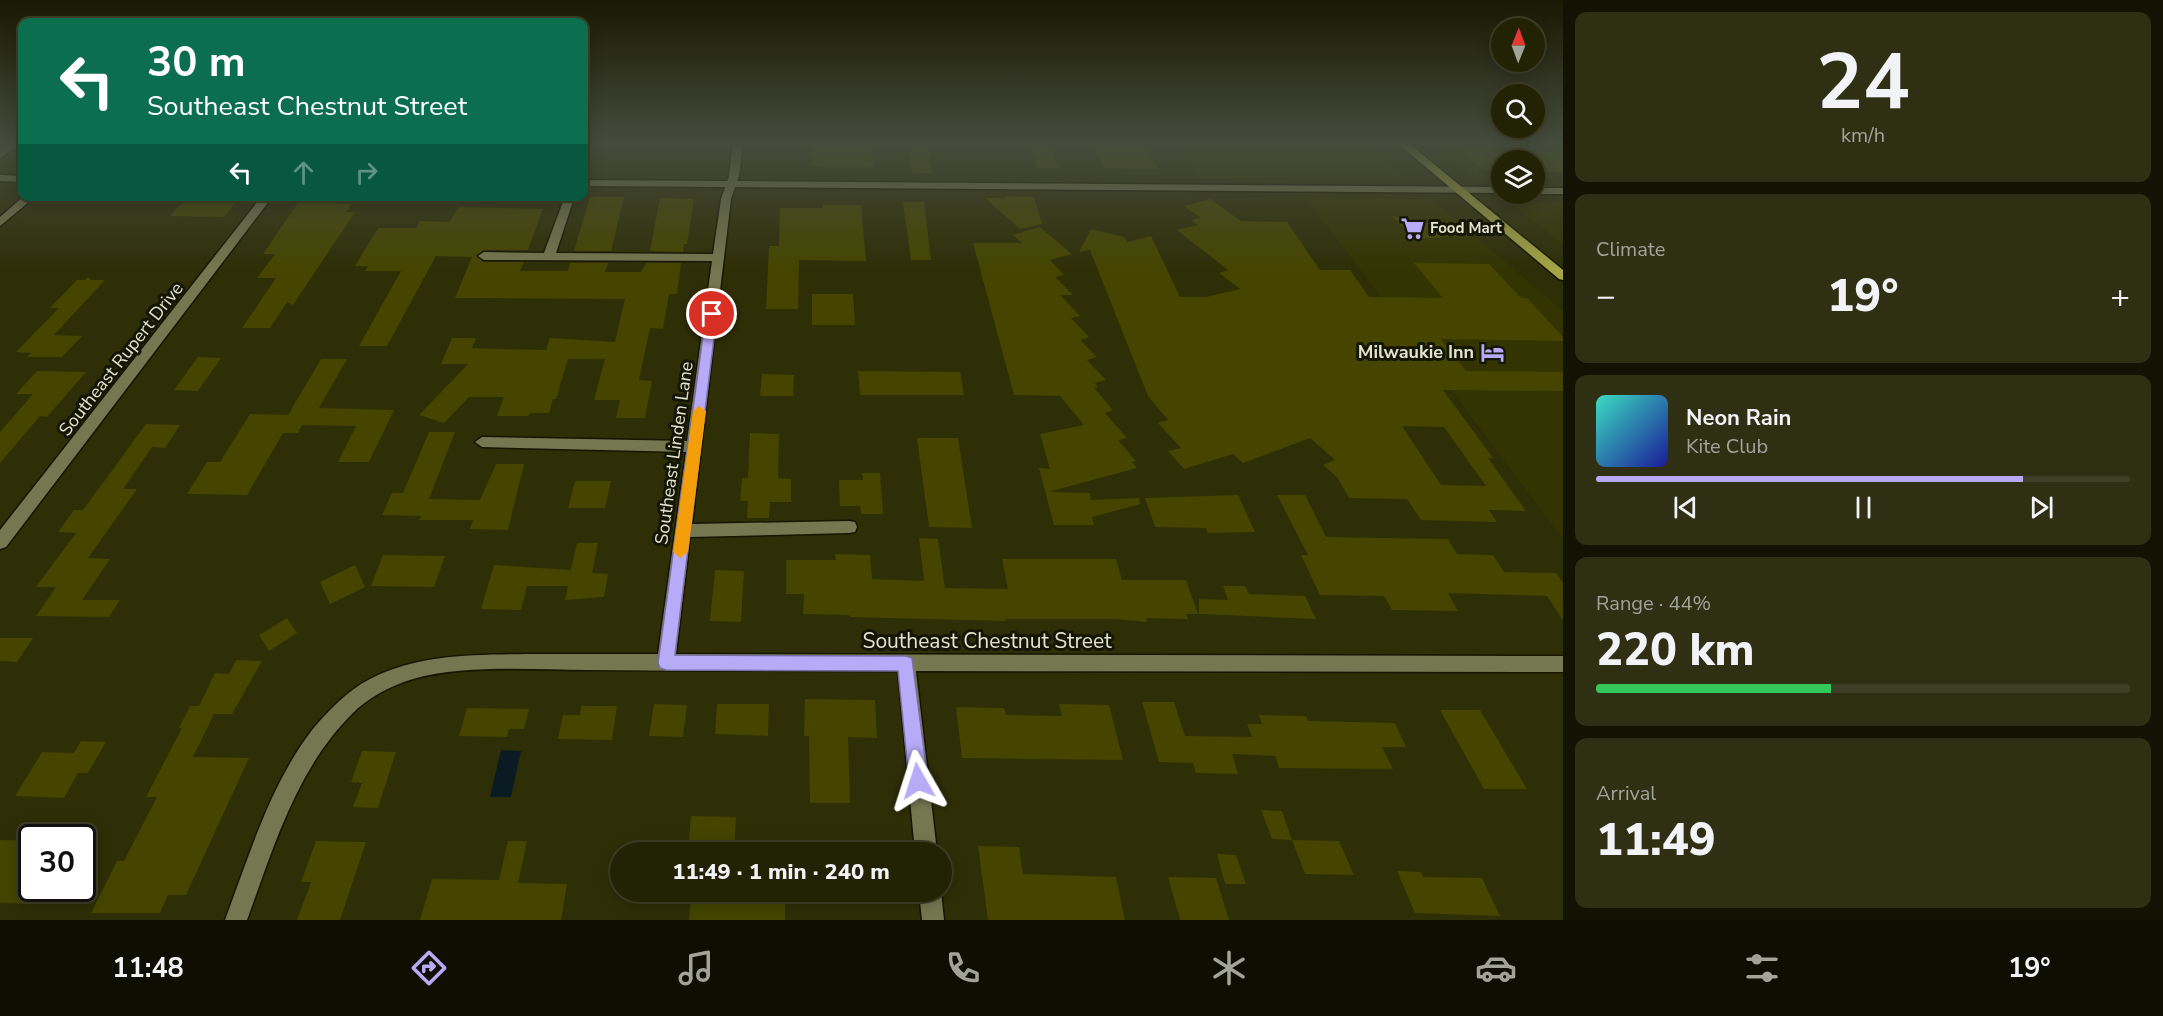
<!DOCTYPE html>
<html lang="en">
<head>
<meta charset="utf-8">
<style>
  :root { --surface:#222205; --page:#2e2f13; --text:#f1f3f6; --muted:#a2a49a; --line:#3f3f27; --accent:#b7abf8 }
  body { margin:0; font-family:"Nunito Sans",sans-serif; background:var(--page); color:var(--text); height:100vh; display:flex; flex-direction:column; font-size:22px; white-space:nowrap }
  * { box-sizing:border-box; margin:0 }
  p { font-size:20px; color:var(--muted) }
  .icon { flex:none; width:33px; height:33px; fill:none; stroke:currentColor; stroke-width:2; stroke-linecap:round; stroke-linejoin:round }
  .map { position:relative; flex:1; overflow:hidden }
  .side { display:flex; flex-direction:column; gap:12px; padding:12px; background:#131303; width:600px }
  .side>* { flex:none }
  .banner { position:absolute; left:18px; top:18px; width:570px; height:183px; border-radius:12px; box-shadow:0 3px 15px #0003,0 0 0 2px var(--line); background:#0b6e4f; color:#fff; overflow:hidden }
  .needle { width:39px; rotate:1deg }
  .fabs { position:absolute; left:1491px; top:18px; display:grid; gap:12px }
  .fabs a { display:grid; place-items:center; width:54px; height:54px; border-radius:50%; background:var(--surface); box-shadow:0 3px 15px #0003,0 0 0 2px var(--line); font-size:30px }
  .speed { position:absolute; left:18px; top:824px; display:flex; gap:12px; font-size:30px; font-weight:700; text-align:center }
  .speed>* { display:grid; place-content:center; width:78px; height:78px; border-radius:50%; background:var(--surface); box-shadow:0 3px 15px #0003,0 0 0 2px var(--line); line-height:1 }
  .speed .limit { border:3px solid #111; border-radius:9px; background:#fff; color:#111 }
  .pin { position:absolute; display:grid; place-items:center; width:51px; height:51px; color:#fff; margin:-26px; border:3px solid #fff; border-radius:50%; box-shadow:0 2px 6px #0007 }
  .me { position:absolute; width:66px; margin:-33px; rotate:354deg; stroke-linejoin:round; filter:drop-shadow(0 0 4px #0008) }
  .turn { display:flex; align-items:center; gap:21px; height:126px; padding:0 30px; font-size:27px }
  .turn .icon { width:78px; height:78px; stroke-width:2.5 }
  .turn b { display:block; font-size:42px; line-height:51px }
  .lanes { display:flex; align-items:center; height:57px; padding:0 30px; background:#0003; justify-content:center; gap:30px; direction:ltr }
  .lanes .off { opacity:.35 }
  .big { font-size:45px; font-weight:800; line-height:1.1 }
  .side .tile { flex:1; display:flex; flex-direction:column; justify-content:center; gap:9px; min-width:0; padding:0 21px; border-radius:12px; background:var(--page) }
  .side .dial { align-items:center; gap:0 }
  .dial b { font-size:78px; line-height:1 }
  .song { display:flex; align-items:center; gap:18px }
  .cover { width:72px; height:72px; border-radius:9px; background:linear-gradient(135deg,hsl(170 70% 55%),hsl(240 70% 35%)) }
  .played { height:6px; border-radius:3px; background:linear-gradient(90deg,var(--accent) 80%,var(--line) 80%) }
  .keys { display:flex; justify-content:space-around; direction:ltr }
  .heat { display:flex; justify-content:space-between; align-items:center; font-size:33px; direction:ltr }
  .charge { height:9px; border-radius:4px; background:linear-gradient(90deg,#34c759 44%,var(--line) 0) }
  .trip { position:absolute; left:610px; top:842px; width:342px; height:60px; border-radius:30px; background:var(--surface); box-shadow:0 3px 15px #0003,0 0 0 2px var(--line); font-weight:800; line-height:60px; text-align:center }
  .menu { display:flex; height:96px; justify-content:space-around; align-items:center; background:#0e0e02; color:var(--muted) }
  .menu .icon { width:42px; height:42px }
  .menu .current { color:var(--accent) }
  .menu b { font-size:27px; color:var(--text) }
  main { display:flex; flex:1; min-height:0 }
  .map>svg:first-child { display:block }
</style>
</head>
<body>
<main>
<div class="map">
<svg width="1563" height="920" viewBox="0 0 1563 920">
  <rect width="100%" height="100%" fill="#2e2e07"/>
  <path fill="#333402" d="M 1179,142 L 1363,142 L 1405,179 L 1200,178 Z
    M 1432,142 L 1514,142 L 1557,179 L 1535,179 L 1534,160 L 1502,160 L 1501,180 L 1479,180 Z
    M 1306,198 L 1432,199 L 1563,311 L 1563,539 Z
    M 1508,201 L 1563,202 L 1563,245 Z"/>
  <path fill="#0a1b23" d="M 501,750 L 521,751 L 511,797 L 490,797 Z"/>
  <path fill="#454500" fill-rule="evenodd" d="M 812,142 L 871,142 L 874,167 L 812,166 Z
    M 1027,142 L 1049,142 L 1059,168 L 1037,168 Z
    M 1091,142 L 1143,142 L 1158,169 L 1104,168 Z
    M 908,146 L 927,146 L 932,173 L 913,173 Z
    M 1461,150 L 1502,151 L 1502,172 L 1481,169 Z
    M 1534,151 L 1563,151 L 1563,172 L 1534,172 Z
    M 188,196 L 241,196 L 224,217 L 170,216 Z
    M 1005,196 L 1034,197 L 1042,224 L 1020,229 L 985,198 L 1006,198 Z
    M 590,197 L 624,197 L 611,251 L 574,251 Z
    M 660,198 L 694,199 L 687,244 L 684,244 L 683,252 L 650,251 Z
    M 1210,199 L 1241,221 L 1287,222 L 1320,270 L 1350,270 L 1369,297 L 1443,298 L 1414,263 L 1489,264 L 1521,298 L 1527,298 L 1563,337 L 1563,341 L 1441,339 L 1466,371 L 1563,372 L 1563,391 L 1443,390 L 1493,458 L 1488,458 L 1526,511 L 1489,510 L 1497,522 L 1421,520 L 1407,499 L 1349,498 L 1337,477 L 1323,465 L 1335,460 L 1310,438 L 1243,463 L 1233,454 L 1184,469 L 1168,451 L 1181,448 L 1158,423 L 1168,420 L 1148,396 L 1090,250 L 1079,252 L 1091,229 L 1124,237 L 1128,242 L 1151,236 L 1180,297 L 1206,297 L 1240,289 L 1219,273 L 1228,270 L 1177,230 L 1198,225 L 1191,220 L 1201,218 L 1184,206 ZM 1402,426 L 1444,427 L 1486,486 L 1441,485 Z
    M 300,200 L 337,200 L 335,204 L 351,204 L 346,212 L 355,212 L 293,305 L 287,302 L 270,328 L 242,328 L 276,278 L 257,278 L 275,254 L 263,254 Z
    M 907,202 L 924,202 L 931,260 L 911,260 L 903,203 Z
    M 823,205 L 861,205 L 866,261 L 799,260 L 798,309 L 766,309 L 769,246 L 779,246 L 780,208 L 823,208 Z
    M 458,207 L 543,209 L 528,250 L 484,250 L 476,255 L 484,262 L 524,262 L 520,271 L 568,271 L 570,263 L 608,263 L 605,272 L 641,272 L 647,263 L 681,263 L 677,294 L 669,294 L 663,329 L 650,328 L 639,380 L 652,381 L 645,418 L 616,418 L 620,400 L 594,400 L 605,359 L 568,359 L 556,399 L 553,399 L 549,413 L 530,413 L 528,416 L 497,416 L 504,397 L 469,397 L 444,423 L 419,415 L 468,364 L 441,364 L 452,338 L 476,338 L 472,348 L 497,349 L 546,350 L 550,338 L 615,342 L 625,299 L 455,298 L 472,257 L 436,256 L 387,346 L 359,346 L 401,271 L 365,271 L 368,266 L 355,266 L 378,228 L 416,228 L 420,221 L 450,222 Z
    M 1392,216 L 1468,230 L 1468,234 L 1416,240 Z
    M 1040,227 L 1072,254 L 1050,260 L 1064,275 L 1055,277 L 1073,295 L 1060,295 L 1080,316 L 1071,318 L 1089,337 L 1080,340 L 1097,357 L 1087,360 L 1106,380 L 1095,383 L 1098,387 L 1094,388 L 1113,410 L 1105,413 L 1127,438 L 1118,440 L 1136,461 L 1132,462 L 1137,468 L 1048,492 L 1090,493 L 1091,500 L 1139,498 L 1140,504 L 1092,517 L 1094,525 L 1054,525 L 1039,468 L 1050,469 L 1040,434 L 1084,425 L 1060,396 L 1014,395 L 973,243 L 1022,243 L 1013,235 Z
    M 88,277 L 91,280 L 105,280 L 54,335 L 82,336 L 62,357 L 27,357 L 31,353 L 16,352 L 59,308 L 50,308 L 77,280 L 85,280 Z
    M 812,294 L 853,294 L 855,325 L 812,325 Z
    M 198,357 L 221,358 L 198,391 L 174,390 Z
    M 321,359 L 347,359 L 319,408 L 394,410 L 369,462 L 338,462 L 356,426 L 302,425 L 298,433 L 283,433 L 247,495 L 187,494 L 207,462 L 220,462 L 250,414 L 288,415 Z
    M 37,371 L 86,372 L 47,417 L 40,416 L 0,463 L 0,432 L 33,394 L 16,394 Z
    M 858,371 L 960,372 L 964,395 L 860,395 Z
    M 762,374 L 794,375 L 793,396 L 760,396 Z
    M 146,424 L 180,425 L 165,448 L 152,447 L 123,489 L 137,489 L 88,558 L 110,559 L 82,600 L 120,600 L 109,617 L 36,616 L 56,587 L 36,587 L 76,533 L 58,532 L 74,510 L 83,510 Z
    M 429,432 L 455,432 L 429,499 L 480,500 L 496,464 L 524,464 L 508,530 L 470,529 L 473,520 L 419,520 L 421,516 L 382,515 L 392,493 L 403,493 Z
    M 750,433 L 779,434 L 778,478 L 791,479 L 791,502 L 770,502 L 769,518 L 747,518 L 748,501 L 740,501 L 742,478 L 748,478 Z
    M 917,438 L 958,438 L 972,528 L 929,527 Z
    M 862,473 L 880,473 L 883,514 L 861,514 L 860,506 L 840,506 L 839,480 L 863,480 Z
    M 575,481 L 611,481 L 605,508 L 568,508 Z
    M 1238,495 L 1255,532 L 1208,533 L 1206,528 L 1155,527 L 1145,498 Z
    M 1277,495 L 1305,495 L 1326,537 L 1448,539 L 1457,554 L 1493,555 L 1504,572 L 1556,573 L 1563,583 L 1563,620 L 1547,596 L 1448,593 L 1458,611 L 1392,610 L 1384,596 L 1320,595 L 1301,555 L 1308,555 Z
    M 919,538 L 938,539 L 945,588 L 1008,589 L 1002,559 L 1116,559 L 1122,580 L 1186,580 L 1198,614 L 1186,614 L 1188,619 L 1146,618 L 1147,622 L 1115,619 L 1005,619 L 1006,621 L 850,617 L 850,615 L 803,614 L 804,594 L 786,594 L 786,560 L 836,560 L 835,554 L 870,555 L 872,579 L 924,581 Z
    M 577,543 L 598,543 L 592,573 L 608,574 L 604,597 L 565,600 L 568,586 L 527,586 L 521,610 L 481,609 L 494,565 L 571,570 Z
    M 383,555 L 445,556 L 434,587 L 371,586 Z
    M 355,565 L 365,587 L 330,604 L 320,582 Z
    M 715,570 L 744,571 L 741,622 L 710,621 Z
    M 1223,586 L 1245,586 L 1249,594 L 1305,596 L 1316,619 L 1199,614 L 1199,599 L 1228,600 Z
    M 287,618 L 297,633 L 269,651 L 259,635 Z
    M 0,638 L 33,638 L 17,662 L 0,661 Z
    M 236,660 L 262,661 L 232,714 L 214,714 L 193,757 L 249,758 L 186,895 L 168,895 L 160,913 L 91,913 L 117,861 L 124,861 L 157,797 L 146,797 L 182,728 L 179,728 L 190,706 L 199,706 L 215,673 L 229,674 Z
    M 805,699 L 875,700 L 877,738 L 848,737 L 850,803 L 810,803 L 809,736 L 804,736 Z
    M 1142,702 L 1174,702 L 1185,736 L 1252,737 L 1247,724 L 1262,724 L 1259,715 L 1306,716 L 1308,721 L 1395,723 L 1406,747 L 1382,747 L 1393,769 L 1279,768 L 1275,756 L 1232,754 L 1238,774 L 1196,773 L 1193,763 L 1159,762 Z
    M 654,704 L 687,705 L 683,737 L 649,736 Z
    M 717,704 L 769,704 L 768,736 L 715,734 Z
    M 1059,704 L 1109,705 L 1123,760 L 962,758 L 956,707 L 1004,708 L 1006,715 L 1062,716 Z
    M 581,706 L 617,706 L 612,740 L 558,739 L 563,715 L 580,715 Z
    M 467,708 L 529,709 L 524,729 L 509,729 L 507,737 L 459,736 Z
    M 1440,710 L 1480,710 L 1527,789 L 1484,789 Z
    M 81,741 L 106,742 L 88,773 L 78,773 L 64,798 L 15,796 L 42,752 L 74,753 Z
    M 362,751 L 396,752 L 378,808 L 353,807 L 362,783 L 351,782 Z
    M 1261,810 L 1282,811 L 1292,840 L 1272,839 Z
    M 691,816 L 736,817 L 734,852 L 688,852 Z
    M 0,840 L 32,841 L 32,888 L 51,888 L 42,904 L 0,903 Z
    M 1292,840 L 1339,841 L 1354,875 L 1305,874 Z
    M 316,841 L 366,842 L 340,920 L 297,920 L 311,882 L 301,882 Z
    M 508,841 L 527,841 L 518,883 L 567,884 L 561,920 L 420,920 L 432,879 L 499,880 Z
    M 978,846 L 1019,847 L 1023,874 L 1116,877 L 1125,920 L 988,920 Z
    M 1217,854 L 1236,855 L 1246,884 L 1225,884 Z
    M 1397,871 L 1421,872 L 1423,877 L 1482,878 L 1500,916 L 1415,913 Z
    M 1168,877 L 1216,878 L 1229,920 L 1180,920 Z
    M 691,891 L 785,891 L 785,920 L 689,920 Z"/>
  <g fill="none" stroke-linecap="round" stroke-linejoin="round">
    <defs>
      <path id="street" d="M 12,142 L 22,143 L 0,158 L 0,150 Z
        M 733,142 L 743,142 L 739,176 L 731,199 L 692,524 L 849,521 L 855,522 L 857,527 L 855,532 L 849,533 L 690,537 L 676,654 L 1563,656 L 1563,672 L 916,671 L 937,852 L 915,852 L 898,671 C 795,671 692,671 589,670 C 534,670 466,664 413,679 C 390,686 367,698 351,715 C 296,770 273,849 247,920 L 225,920 C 249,856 270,785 312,730 C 328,711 348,690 370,679 C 418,654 473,655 526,654 C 570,654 614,654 658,654 L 686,452 L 482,447 L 475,442 L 482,437 L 687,441 L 712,261 L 484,260 L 478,256 L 484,252 L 544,253 L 565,196 L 574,198 L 556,253 L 713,254 L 721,199 L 729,176 Z
        M 24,196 L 36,196 L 0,226 L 0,217 Z
        M 262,196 L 273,196 L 6,547 L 0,549 L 0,530 Z
        M 919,891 L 941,891 L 944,920 L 922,920 Z"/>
      <path id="secondary" d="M 0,175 L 22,176 L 22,182 L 0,181 Z
        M 584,180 L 1502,187 L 1502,193 L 584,186 Z
        M 1534,188 L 1563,188 L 1563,194 L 1531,194 L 1534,194 Z"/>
      <path id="primary" d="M 1396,142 L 1407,142 L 1563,270 L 1563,280 L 1559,279 Z"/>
    </defs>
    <use href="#street" stroke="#161600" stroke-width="3"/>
    <use href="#secondary" stroke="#161600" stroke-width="3"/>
    <use href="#primary" stroke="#161600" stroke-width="3"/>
    <use href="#street" fill="#757750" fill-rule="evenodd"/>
    <use href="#secondary" fill="#757750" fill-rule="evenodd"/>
    <use href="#primary" fill="#a3a546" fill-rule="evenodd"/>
  </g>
  <linearGradient id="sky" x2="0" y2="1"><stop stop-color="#191904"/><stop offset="0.53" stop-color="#464c3c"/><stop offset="1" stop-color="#464c3c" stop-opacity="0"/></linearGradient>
  <rect width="1563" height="270" fill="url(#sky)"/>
  <path fill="#b7abf8" stroke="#776fa1" stroke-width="1.5" d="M 712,310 L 717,314 L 675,655 L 906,656 L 912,658 L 928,781 L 925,788 L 918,790 L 912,788 L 909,781 L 898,671 L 666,670 L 660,668 L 658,663 L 706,314 Z"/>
  <path fill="#f59e0b" d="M 699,406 L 706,411 L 688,552 L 680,558 L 673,552 L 693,411 Z"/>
  <defs>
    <symbol id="supermarket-bare" viewBox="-9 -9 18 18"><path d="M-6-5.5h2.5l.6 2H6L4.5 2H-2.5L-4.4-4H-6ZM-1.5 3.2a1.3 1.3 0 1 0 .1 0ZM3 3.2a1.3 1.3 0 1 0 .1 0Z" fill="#b7abf8" stroke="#151606" stroke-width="2.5" paint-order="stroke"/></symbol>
    <symbol id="hotel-bare" viewBox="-9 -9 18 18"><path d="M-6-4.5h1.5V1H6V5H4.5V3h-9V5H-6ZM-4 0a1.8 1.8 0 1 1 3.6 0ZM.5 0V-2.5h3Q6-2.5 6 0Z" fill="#b7abf8" stroke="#151606" stroke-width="2.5" paint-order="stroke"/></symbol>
  </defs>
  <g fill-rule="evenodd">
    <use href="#supermarket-bare" x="1396" y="212" width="33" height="33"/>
    <use href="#hotel-bare" x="1476" y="336" width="33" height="33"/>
  </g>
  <g text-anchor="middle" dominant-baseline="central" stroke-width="6" stroke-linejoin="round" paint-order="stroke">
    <g font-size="15" font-weight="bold" fill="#e2e4cf" stroke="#151606" text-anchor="start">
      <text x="1430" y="228">Food Mart</text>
    </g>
    <g font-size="18" font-weight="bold" fill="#e2e4cf" stroke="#151606" text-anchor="end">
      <text x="1474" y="352">Milwaukie Inn</text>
    </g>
    <g font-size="18" fill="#e2e4cf" stroke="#151606">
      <text transform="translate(121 359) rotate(-52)">Southeast Rupert Drive</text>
      <text transform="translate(674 453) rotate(-82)">Southeast Linden Lane</text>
    </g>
    <g font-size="21" fill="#e2e4cf" stroke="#151606">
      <text x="987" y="641">Southeast Chestnut Street</text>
    </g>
  </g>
</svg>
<div class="fabs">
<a><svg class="needle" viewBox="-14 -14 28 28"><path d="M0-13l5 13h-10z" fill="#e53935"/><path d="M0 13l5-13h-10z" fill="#a2a49a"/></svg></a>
<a><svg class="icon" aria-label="search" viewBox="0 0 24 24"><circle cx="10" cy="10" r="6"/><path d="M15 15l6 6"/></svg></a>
<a><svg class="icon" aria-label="layers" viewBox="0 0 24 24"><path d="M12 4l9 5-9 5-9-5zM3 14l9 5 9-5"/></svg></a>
</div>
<div class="speed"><div class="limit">30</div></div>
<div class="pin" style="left:712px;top:314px;background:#d93025"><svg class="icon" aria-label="arrive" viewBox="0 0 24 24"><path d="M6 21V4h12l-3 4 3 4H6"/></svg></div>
<svg class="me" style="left:918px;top:781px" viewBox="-20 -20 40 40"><path d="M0-17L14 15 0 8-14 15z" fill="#b7abf8" stroke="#fff" stroke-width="4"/></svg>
<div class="trip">11:49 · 1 min · 240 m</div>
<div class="banner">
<div class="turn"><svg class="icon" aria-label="left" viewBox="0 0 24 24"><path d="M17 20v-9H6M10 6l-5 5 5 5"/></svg><div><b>30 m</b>Southeast Chestnut Street</div></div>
<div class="lanes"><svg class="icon" aria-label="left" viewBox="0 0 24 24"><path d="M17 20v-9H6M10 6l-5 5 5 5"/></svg><svg class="icon off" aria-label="ahead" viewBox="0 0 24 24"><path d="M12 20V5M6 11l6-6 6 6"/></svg><svg class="icon off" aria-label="right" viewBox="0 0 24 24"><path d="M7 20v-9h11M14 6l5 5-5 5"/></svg></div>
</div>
</div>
<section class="side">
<div class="tile dial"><b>24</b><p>km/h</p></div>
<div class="tile"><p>Climate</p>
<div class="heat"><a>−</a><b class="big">19°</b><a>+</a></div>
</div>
<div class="tile">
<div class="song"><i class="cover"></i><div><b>Neon Rain</b><p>Kite Club</p></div></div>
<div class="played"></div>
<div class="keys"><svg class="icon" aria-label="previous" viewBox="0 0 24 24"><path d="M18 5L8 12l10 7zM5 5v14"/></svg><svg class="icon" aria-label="pause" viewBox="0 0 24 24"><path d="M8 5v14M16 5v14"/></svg><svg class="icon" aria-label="next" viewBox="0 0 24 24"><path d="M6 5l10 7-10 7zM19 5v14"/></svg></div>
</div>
<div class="tile"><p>Range · 44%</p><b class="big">220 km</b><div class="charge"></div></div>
<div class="tile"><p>Arrival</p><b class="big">11:49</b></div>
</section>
</main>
<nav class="menu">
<b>11:48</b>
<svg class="icon current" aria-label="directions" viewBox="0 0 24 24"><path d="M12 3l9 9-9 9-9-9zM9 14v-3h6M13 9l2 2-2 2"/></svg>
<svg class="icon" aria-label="music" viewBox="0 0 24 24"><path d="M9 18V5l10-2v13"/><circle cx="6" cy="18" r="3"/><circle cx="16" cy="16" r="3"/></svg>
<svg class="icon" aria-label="phone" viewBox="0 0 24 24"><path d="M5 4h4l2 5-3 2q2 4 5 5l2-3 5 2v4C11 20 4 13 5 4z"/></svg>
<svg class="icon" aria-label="climate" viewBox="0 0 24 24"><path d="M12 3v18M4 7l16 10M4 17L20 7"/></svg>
<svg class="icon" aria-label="car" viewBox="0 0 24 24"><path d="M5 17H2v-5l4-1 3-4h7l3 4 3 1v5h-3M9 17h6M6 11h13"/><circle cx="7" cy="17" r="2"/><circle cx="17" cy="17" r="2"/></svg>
<svg class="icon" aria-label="filters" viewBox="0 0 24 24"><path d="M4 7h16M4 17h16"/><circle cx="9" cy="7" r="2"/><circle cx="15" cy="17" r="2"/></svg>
<b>19°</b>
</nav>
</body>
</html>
